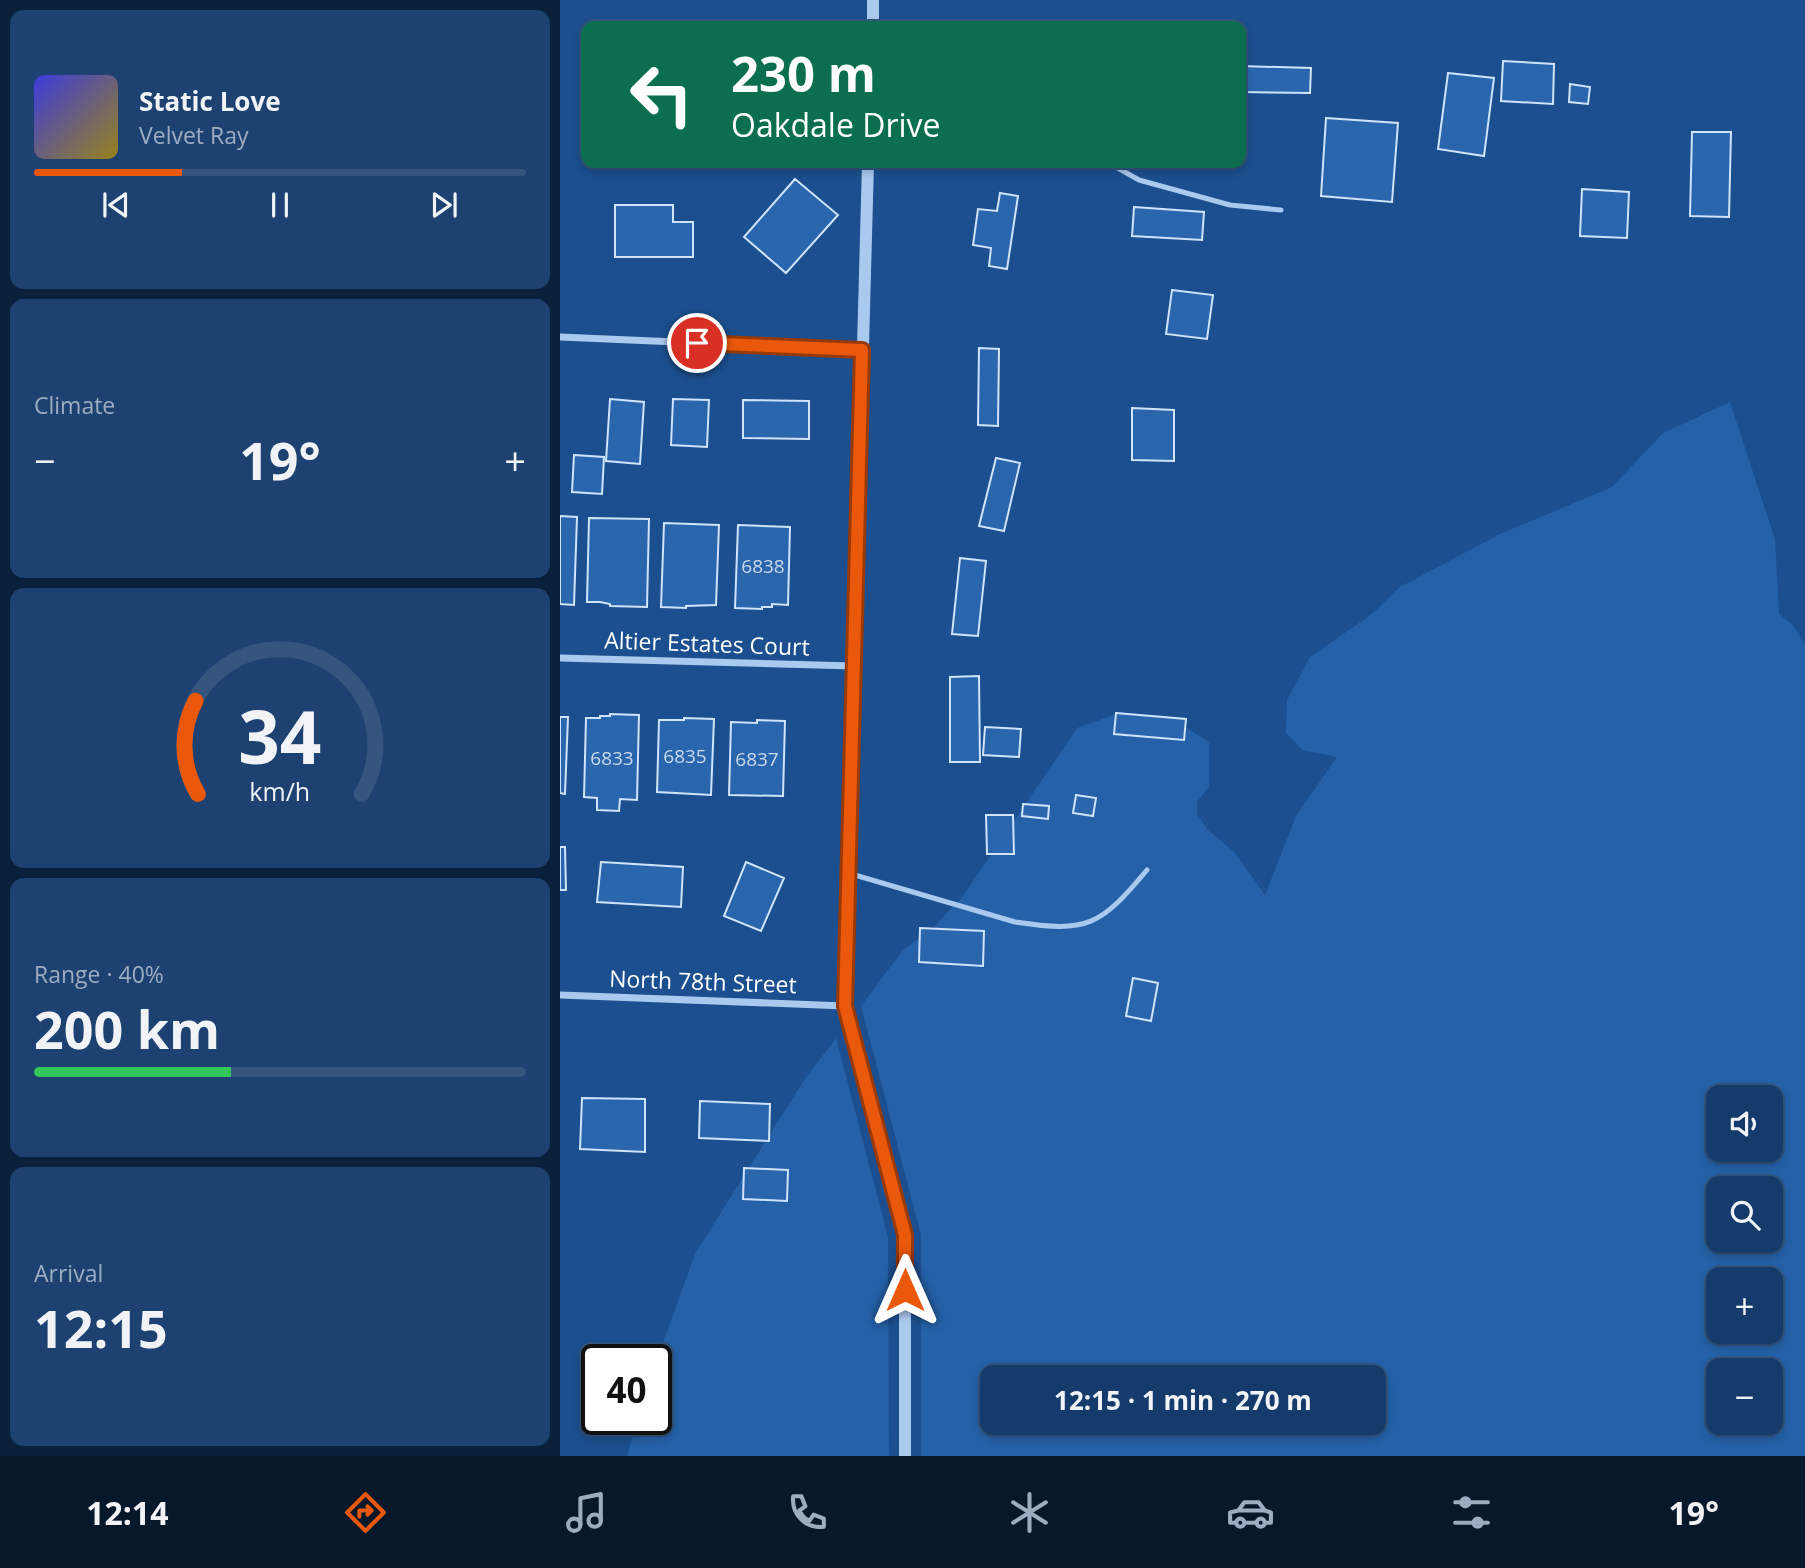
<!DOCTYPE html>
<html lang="en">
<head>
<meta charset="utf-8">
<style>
  :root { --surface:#143b6b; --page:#1d4271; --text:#f1f3f6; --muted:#9dadc1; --line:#33557e; --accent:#ea580c }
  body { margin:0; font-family:"Open Sans",sans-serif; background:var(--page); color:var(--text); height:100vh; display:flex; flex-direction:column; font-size:26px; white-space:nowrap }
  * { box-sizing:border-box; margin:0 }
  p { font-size:23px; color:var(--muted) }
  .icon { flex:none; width:38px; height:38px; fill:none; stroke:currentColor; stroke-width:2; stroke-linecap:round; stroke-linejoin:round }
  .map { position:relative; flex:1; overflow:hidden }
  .sheet { display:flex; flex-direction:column; gap:10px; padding:10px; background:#0b203b; width:560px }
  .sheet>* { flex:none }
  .guide { position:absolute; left:21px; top:21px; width:665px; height:147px; border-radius:14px; box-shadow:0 4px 10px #0003,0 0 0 2px var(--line); background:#0b6e4f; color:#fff; overflow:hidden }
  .controls { position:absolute; left:1146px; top:1085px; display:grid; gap:14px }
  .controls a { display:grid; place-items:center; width:77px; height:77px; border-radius:14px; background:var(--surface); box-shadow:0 4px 10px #0003,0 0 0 2px var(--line); font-size:35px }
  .speed { position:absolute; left:21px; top:1344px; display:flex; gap:14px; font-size:35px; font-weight:700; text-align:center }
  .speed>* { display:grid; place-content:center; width:91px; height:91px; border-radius:50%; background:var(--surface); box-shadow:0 4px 10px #0003,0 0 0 2px var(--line); line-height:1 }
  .speed .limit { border:4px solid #111; border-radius:10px; background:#fff; color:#111 }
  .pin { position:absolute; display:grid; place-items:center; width:60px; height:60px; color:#fff; margin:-30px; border:4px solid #fff; border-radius:50%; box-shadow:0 2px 7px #0007 }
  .me { position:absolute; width:77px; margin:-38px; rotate:0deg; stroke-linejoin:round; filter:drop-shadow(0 0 5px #0008) }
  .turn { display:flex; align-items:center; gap:24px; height:147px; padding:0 35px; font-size:32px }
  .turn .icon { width:91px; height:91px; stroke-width:2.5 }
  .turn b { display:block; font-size:49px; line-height:60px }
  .big { font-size:52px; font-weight:700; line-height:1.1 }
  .sheet .card { flex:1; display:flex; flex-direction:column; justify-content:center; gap:10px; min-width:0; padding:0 24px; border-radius:14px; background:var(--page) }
  .sheet .dial { align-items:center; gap:0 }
  .dial svg { height:182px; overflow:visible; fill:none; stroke:var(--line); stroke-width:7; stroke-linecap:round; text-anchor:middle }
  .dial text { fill:var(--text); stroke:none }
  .song { display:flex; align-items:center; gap:21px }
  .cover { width:84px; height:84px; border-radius:10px; background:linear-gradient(135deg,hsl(240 70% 55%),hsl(50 70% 35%)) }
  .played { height:7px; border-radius:4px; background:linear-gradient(90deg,var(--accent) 30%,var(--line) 30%) }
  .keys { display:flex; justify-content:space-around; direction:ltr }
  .heat { display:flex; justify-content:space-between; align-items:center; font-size:38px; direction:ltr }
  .charge { height:10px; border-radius:5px; background:linear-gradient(90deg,#34c759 40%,var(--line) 0) }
  .trip { position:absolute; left:420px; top:1365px; width:406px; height:70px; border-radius:14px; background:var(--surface); box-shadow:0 4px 10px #0003,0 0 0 2px var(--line); font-weight:700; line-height:70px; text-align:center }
  .dock { display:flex; height:112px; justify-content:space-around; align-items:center; background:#08182b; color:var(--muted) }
  .dock .icon { width:49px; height:49px }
  .dock .active { color:var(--accent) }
  .dock b { font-size:32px; color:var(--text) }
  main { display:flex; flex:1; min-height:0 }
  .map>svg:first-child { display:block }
</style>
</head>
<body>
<main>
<section class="sheet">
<div class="card">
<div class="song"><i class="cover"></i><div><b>Static Love</b><p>Velvet Ray</p></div></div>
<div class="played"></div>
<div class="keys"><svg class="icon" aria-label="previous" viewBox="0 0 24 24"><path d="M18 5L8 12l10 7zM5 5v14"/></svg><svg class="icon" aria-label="pause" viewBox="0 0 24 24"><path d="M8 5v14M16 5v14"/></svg><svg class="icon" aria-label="next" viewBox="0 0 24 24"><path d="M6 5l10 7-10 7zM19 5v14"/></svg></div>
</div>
<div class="card"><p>Climate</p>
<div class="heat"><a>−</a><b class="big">19°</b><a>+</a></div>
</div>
<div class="card dial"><svg viewBox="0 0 100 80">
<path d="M14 69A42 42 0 1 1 86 69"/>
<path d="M14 69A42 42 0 0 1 13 28" stroke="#ea580c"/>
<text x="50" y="56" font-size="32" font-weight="700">34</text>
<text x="50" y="72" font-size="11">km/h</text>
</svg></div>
<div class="card"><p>Range · 40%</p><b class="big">200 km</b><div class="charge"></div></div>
<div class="card"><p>Arrival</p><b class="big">12:15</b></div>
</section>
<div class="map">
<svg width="1245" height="1456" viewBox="0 0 1245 1456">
  <rect width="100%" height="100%" fill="#1b4f8f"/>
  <path fill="#2461a8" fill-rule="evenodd" d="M 1170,402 L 1215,539 L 1219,614 L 1232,624 L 1245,645 L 1245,1456 L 361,1456 L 361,1235 L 301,1006 L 343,950 L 375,926 L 403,896 L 517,728 L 562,712 L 584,718 L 612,719 L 649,742 L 649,786 L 637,802 L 637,814 L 648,830 L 675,853 L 705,895 L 736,816 L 777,757 L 742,750 L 726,733 L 727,700 L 750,657 L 812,614 L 840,587 L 940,534 L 1052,487 L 1103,433 ZM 1158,1097 L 1211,1097 L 1211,1150 L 1158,1150 ZM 1158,1188 L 1211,1188 L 1211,1241 L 1158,1241 ZM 1158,1279 L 1211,1279 L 1211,1332 L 1158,1332 ZM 1158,1370 L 1211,1370 L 1211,1423 L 1158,1423 ZM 432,1377 L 814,1377 L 814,1423 L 432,1423 Z
    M 276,1038 L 328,1237 L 329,1456 L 67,1456 L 78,1419 L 96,1419 L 96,1362 L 135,1254 L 244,1080 Z"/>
  <path fill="#2a66ad" stroke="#cfe3fa" stroke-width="2" d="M 943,61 L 994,64 L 993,104 L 941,101 Z
    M 681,66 L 751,68 L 750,93 L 681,92 Z
    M 888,73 L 934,78 L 924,156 L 878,149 Z
    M 1010,84 L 1030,87 L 1028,104 L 1009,102 Z
    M 766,118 L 838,123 L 832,202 L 761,196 Z
    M 1132,132 L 1171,132 L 1169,217 L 1130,216 Z
    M 235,179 L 278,215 L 226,273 L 184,237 Z
    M 1022,189 L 1069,192 L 1067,238 L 1020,236 Z
    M 440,193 L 458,196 L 447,269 L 429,266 L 431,248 L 413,245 L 418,209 L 437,211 Z
    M 55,205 L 113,205 L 113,222 L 133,222 L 133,257 L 55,257 Z
    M 574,207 L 644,212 L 642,240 L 572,236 Z
    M 612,290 L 653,295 L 647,339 L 606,334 Z
    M 419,348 L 439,349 L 438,426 L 418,425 Z
    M 50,399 L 84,402 L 80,464 L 46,461 Z
    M 113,399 L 149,400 L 147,447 L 111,445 Z
    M 183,400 L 249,401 L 249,439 L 183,438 Z
    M 572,408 L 614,410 L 614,461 L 572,460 Z
    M 14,455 L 44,457 L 42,494 L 12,492 Z
    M 436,458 L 460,463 L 444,531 L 419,526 Z
    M 0,516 L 17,517 L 14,605 L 0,604 Z
    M 29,518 L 89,519 L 87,607 L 50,606 L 50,604 L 40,602 L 27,602 Z
    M 104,523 L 159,525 L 156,605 L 126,606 L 126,608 L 101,607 Z
    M 178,525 L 230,527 L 228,605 L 212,604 L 212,607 L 202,607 L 202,609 L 175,608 Z
    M 400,558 L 426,561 L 418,636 L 392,634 Z
    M 419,676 L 420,762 L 390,762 L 390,677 Z
    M 556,713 L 626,719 L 624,740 L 554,734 Z
    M 50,714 L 79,715 L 77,800 L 60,799 L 59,811 L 37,810 L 37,798 L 24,797 L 26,718 L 40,718 L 40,716 L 50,716 Z
    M 0,717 L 8,717 L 5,794 L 0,793 Z
    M 124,718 L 154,719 L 151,795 L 97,792 L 99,720 L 124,720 Z
    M 197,720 L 225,721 L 223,796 L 169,795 L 171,722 L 197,723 Z
    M 425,727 L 461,729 L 459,757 L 423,755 Z
    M 516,795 L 536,798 L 533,816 L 513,813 Z
    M 463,804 L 489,806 L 488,819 L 462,816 Z
    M 426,815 L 453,815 L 454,854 L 427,854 Z
    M 0,847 L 5,847 L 6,890 L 0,890 Z
    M 41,862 L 123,867 L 121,907 L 37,902 Z
    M 186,862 L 224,878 L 201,931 L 164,916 Z
    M 360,928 L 424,931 L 423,966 L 359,962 Z
    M 573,978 L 598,983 L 591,1021 L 566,1016 Z
    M 22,1098 L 85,1099 L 85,1152 L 20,1149 Z
    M 140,1101 L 210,1104 L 209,1141 L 139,1138 Z
    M 184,1168 L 228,1170 L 227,1201 L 183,1199 Z
    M 96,1381 L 112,1400 L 96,1413 Z"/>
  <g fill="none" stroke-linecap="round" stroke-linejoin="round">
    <path stroke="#a9c9ee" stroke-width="5" d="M 549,163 L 579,180 L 670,205 L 721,210
      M 288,873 L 455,922 C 528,933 540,926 587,870"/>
    <path stroke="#a9c9ee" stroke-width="7" d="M 0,337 L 302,350
      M 0,658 L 294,666
      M 0,995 L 285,1006"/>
    <path stroke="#a9c9ee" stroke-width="12" d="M 313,26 L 313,0
      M 308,163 L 285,1006 L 345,1235 L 345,1456"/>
  </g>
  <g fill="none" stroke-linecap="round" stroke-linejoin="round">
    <defs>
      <path id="route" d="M 137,343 L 302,350 L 285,1006 L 345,1235 L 345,1290"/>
    </defs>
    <use href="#route" stroke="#983908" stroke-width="18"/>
    <use href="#route" stroke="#ea580c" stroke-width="12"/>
  </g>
  <g text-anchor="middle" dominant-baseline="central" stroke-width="7" stroke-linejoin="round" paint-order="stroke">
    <g font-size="19" fill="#cad9ea">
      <text x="203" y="566">6838</text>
      <text x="125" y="756">6835</text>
      <text x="52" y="758">6833</text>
      <text x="197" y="759">6837</text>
    </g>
    <g font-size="23" fill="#fff" stroke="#1b4f8f">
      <text transform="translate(147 643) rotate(2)">Altier Estates Court</text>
      <text transform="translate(143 981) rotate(2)">North 78th Street</text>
    </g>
  </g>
</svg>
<div class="controls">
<a><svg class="icon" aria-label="sound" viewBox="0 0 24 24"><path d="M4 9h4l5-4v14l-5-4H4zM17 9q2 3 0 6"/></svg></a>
<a><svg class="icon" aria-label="search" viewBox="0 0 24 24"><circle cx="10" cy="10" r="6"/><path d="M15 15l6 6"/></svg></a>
<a>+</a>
<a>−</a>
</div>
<div class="speed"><div class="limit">40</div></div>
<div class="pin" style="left:137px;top:343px;background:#d93025"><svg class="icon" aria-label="arrive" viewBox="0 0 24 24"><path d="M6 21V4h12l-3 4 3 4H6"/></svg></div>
<svg class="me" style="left:345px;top:1290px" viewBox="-20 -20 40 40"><path d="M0-17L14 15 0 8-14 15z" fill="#ea580c" stroke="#fff" stroke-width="4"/></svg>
<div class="trip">12:15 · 1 min · 270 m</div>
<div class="guide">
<div class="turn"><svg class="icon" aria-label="left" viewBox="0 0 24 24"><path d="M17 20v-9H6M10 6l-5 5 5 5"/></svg><div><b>230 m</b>Oakdale Drive</div></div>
</div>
</div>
</main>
<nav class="dock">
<b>12:14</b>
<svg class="icon active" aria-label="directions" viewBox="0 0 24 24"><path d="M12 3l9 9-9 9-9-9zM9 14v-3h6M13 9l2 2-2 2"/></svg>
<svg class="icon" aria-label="music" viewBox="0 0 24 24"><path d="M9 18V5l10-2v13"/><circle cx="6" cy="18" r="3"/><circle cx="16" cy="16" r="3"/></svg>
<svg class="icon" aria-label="phone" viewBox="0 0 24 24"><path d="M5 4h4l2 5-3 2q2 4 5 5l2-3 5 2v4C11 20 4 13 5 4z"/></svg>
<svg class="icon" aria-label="climate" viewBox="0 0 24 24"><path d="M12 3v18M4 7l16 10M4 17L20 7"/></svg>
<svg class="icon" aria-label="car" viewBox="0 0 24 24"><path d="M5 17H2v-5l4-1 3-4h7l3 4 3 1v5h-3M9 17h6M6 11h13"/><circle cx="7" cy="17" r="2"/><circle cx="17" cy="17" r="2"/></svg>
<svg class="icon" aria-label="filters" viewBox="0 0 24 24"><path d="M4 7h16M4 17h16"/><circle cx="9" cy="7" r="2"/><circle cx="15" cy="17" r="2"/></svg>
<b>19°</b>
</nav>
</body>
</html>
